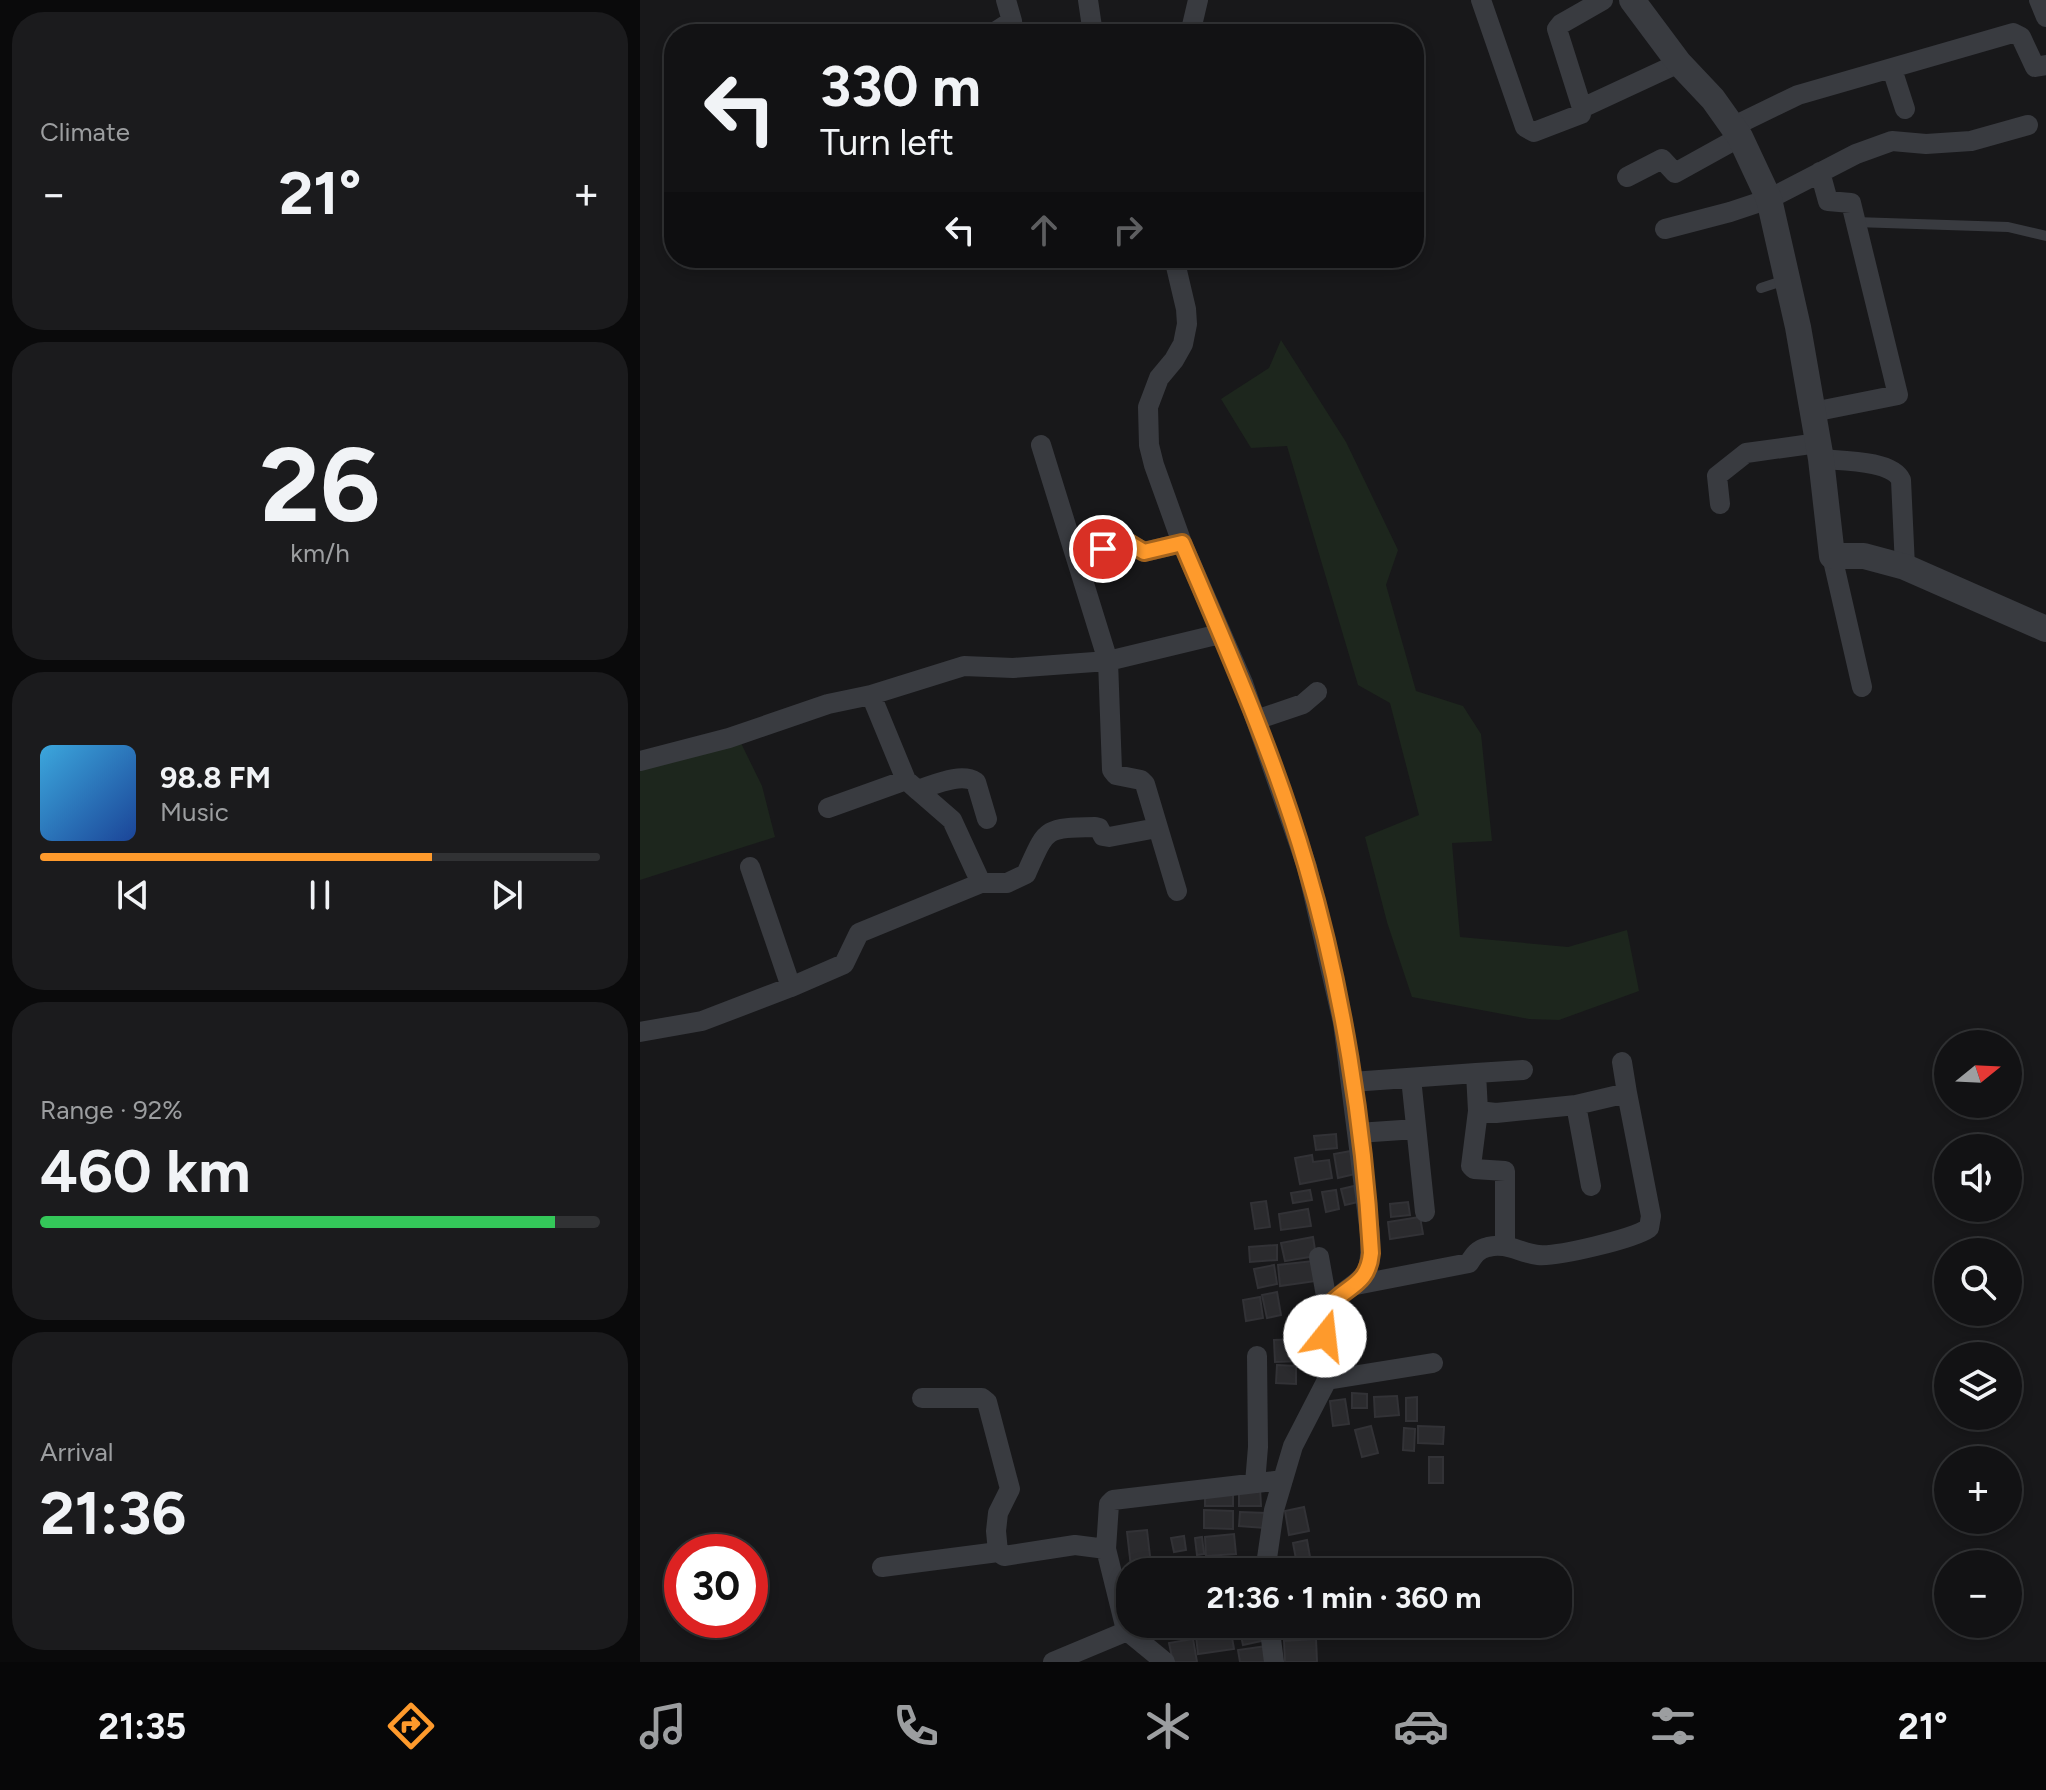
<!DOCTYPE html>
<html lang="en">
<head>
<meta charset="utf-8">
<style>
  :root { --surface:#121214; --page:#1b1b1d; --text:#f1f3f6; --muted:#9c9ea0; --line:#313234; --accent:#fe9a2c }
  body { margin:0; font-family:Figtree,sans-serif; background:var(--page); color:var(--text); height:100vh; display:flex; flex-direction:column; font-size:30px; white-space:nowrap }
  * { box-sizing:border-box; margin:0 }
  p { font-size:26px; color:var(--muted) }
  .icon { flex:none; width:44px; height:44px; fill:none; stroke:currentColor; stroke-width:2; stroke-linecap:round; stroke-linejoin:round }
  .map { position:relative; flex:1; overflow:hidden }
  .drawer { display:flex; flex-direction:column; gap:12px; padding:12px; background:#0a0a0b; width:640px }
  .drawer>* { flex:none }
  .banner { position:absolute; left:24px; top:24px; width:760px; height:244px; border-radius:32px; box-shadow:0 4px 12px #0003,0 0 0 2px var(--line); background:#121214; color:var(--text); overflow:hidden }
  .needle { width:52px; rotate:72deg }
  .controls { position:absolute; left:1294px; top:1030px; display:grid; gap:16px }
  .controls a { display:grid; place-items:center; width:88px; height:88px; border-radius:50%; background:var(--surface); box-shadow:0 4px 12px #0003,0 0 0 2px var(--line); font-size:40px }
  .speed { position:absolute; left:24px; top:1534px; display:flex; gap:16px; font-size:40px; font-weight:700; text-align:center }
  .speed>* { display:grid; place-content:center; width:104px; height:104px; border-radius:50%; background:var(--surface); box-shadow:0 4px 12px #0003,0 0 0 2px var(--line); line-height:1 }
  .speed .limit { border:12px solid #d22; background:#fff; color:#111 }
  .pin { position:absolute; display:grid; place-items:center; width:68px; height:68px; color:#fff; margin:-34px; border:4px solid #fff; border-radius:50%; box-shadow:0 2px 8px #0007 }
  .me { position:absolute; width:88px; margin:-44px; rotate:16deg; stroke-linejoin:round; filter:drop-shadow(0 0 6px #0008) }
  .turn { display:flex; align-items:center; gap:28px; height:168px; padding:0 24px; font-size:36px }
  .turn .icon { width:104px; height:104px; stroke-width:2.5 }
  .turn b { display:block; font-size:56px; line-height:68px }
  .lanes { display:flex; align-items:center; height:76px; padding:0 24px; background:#0003; justify-content:center; gap:40px; direction:ltr }
  .lanes .off { opacity:.35 }
  .big { font-size:60px; font-weight:700; line-height:1.1 }
  .drawer .widget { flex:1; display:flex; flex-direction:column; justify-content:center; gap:12px; min-width:0; padding:0 28px; border-radius:32px; background:var(--page) }
  .drawer .dial { align-items:center; gap:0 }
  .dial b { font-size:104px; line-height:1 }
  .song { display:flex; align-items:center; gap:24px }
  .cover { width:96px; height:96px; border-radius:12px; background:linear-gradient(135deg,hsl(200 70% 55%),hsl(220 70% 35%)) }
  .played { height:8px; border-radius:4px; background:linear-gradient(90deg,var(--accent) 70%,var(--line) 70%) }
  .keys { display:flex; justify-content:space-around; direction:ltr }
  .heat { display:flex; justify-content:space-between; align-items:center; font-size:44px; direction:ltr }
  .charge { height:12px; border-radius:6px; background:linear-gradient(90deg,#34c759 92%,var(--line) 0) }
  .trip { position:absolute; left:476px; top:1558px; width:456px; height:80px; border-radius:32px; background:var(--surface); box-shadow:0 4px 12px #0003,0 0 0 2px var(--line); font-weight:700; line-height:80px; text-align:center }
  .tab-bar { display:flex; height:128px; justify-content:space-around; align-items:center; background:#070708; color:var(--muted) }
  .tab-bar .icon { width:56px; height:56px }
  .tab-bar .current { color:var(--accent) }
  .tab-bar b { font-size:36px; color:var(--text) }
  main { display:flex; flex:1; min-height:0 }
  .map>svg:first-child { display:block }
</style>
</head>
<body>
<main>
<section class="drawer">
<div class="widget"><p>Climate</p>
<div class="heat"><a>−</a><b class="big">21°</b><a>+</a></div>
</div>
<div class="widget dial"><b>26</b><p>km/h</p></div>
<div class="widget">
<div class="song"><i class="cover"></i><div><b>98.8 FM</b><p>Music</p></div></div>
<div class="played"></div>
<div class="keys"><svg class="icon" aria-label="previous" viewBox="0 0 24 24"><path d="M18 5L8 12l10 7zM5 5v14"/></svg><svg class="icon" aria-label="pause" viewBox="0 0 24 24"><path d="M8 5v14M16 5v14"/></svg><svg class="icon" aria-label="next" viewBox="0 0 24 24"><path d="M6 5l10 7-10 7zM19 5v14"/></svg></div>
</div>
<div class="widget"><p>Range · 92%</p><b class="big">460 km</b><div class="charge"></div></div>
<div class="widget"><p>Arrival</p><b class="big">21:36</b></div>
</section>
<div class="map">
<svg width="1406" height="1662" viewBox="0 0 1406 1662">
  <rect width="100%" height="100%" fill="#18181a"/>
  <path fill="#1d261d" d="M 641,340 L 706,442 L 758,550 L 746,585 L 776,691 L 823,706 L 841,734 L 852,841 L 812,843 L 820,937 L 928,947 L 987,930 L 999,991 L 919,1020 L 889,1019 L 772,997 L 747,922 L 725,837 L 779,815 L 750,703 L 718,685 L 647,446 L 611,448 L 581,399 L 629,368 Z
    M 99,739 L 122,786 L 135,837 L 0,880 L 0,767 Z"/>
  <path fill="#2b2b2e" stroke="#323236" stroke-width="2" d="M 696,1134 L 697,1148 L 676,1150 L 674,1136 Z
    M 711,1151 L 715,1174 L 698,1178 L 694,1154 Z
    M 672,1155 L 673,1162 L 689,1160 L 692,1178 L 660,1184 L 655,1158 Z
    M 714,1186 L 718,1202 L 705,1205 L 701,1189 Z
    M 670,1190 L 672,1200 L 653,1203 L 651,1193 Z
    M 696,1190 L 699,1209 L 686,1212 L 682,1192 Z
    M 626,1201 L 630,1227 L 615,1229 L 611,1203 Z
    M 768,1202 L 770,1215 L 751,1217 L 750,1204 Z
    M 668,1209 L 671,1226 L 641,1230 L 639,1214 Z
    M 780,1217 L 783,1234 L 750,1239 L 748,1222 Z
    M 673,1237 L 676,1256 L 645,1261 L 641,1243 Z
    M 637,1245 L 637,1260 L 610,1262 L 609,1247 Z
    M 673,1261 L 676,1281 L 640,1286 L 638,1265 Z
    M 634,1265 L 637,1284 L 618,1288 L 614,1269 Z
    M 637,1292 L 641,1315 L 627,1318 L 622,1295 Z
    M 620,1297 L 623,1318 L 606,1321 L 603,1300 Z
    M 661,1339 L 661,1361 L 635,1362 L 634,1340 Z
    M 637,1365 L 656,1366 L 656,1384 L 636,1383 Z
    M 712,1393 L 727,1394 L 727,1408 L 712,1408 Z
    M 757,1396 L 759,1415 L 735,1417 L 734,1397 Z
    M 777,1397 L 777,1421 L 766,1421 L 766,1398 Z
    M 705,1399 L 709,1424 L 693,1426 L 690,1401 Z
    M 731,1426 L 738,1453 L 722,1457 L 715,1430 Z
    M 778,1426 L 804,1427 L 803,1444 L 778,1443 Z
    M 764,1428 L 775,1429 L 774,1451 L 763,1450 Z
    M 789,1457 L 803,1457 L 803,1483 L 789,1483 Z
    M 599,1488 L 620,1488 L 621,1506 L 599,1506 Z
    M 565,1491 L 593,1491 L 593,1506 L 565,1506 Z
    M 664,1507 L 669,1531 L 649,1535 L 645,1511 Z
    M 564,1510 L 593,1511 L 593,1529 L 564,1528 Z
    M 600,1512 L 626,1513 L 625,1528 L 599,1526 Z
    M 507,1530 L 511,1565 L 491,1567 L 487,1532 Z
    M 594,1534 L 596,1554 L 566,1556 L 565,1537 Z
    M 544,1536 L 546,1550 L 534,1552 L 531,1538 Z
    M 562,1537 L 564,1554 L 557,1555 L 555,1538 Z
    M 667,1540 L 670,1557 L 656,1559 L 653,1543 Z
    M 569,1560 L 599,1560 L 599,1572 L 569,1572 Z
    M 602,1563 L 621,1563 L 621,1572 L 602,1572 Z
    M 562,1565 L 562,1572 L 542,1572 L 542,1566 Z
    M 623,1626 L 626,1640 L 603,1645 L 600,1631 Z
    M 591,1632 L 594,1649 L 558,1654 L 556,1636 Z
    M 553,1639 L 557,1662 L 533,1662 L 529,1643 Z
    M 676,1639 L 677,1662 L 645,1662 L 644,1641 Z
    M 627,1646 L 629,1662 L 600,1662 L 598,1650 Z"/>
  <g fill="none" stroke-linecap="round" stroke-linejoin="round">
    <path stroke="#393b40" stroke-width="10" d="M 1215,222 L 1368,227 L 1406,236
      M 1121,288 L 1145,280"/>
    <path stroke="#393b40" stroke-width="20" d="M 448,0 L 453,34
      M 841,0 L 885,127 L 894,132 L 941,114 L 942,108 L 917,29 L 921,24 L 963,0
      M 1399,0 L 1406,17
      M 352,34 L 372,21 L 366,0
      M 550,34 L 558,0
      M 1252,69 L 1265,109
      M 942,108 L 1039,63
      M 1092,127 L 1158,95 L 1373,33 L 1381,37 L 1395,67 L 1406,65
      M 987,177 L 1022,159 L 1035,173 L 1100,137
      M 1025,229 L 1090,212 L 1129,199 L 1216,154 L 1252,141 L 1286,144 L 1331,141 L 1388,125
      M 534,258 L 546,309 L 547,324 L 543,344 L 534,360 L 519,378 L 508,407 L 509,445 L 514,465 L 542,543 L 603,683 L 667,867 L 703,1023 L 730,1234 C 733,1289 718,1273 688,1307 L 685,1336 L 687,1380 L 653,1446 L 634,1510 L 625,1572
      M 1173,412 L 1258,395 L 1211,203 L 1188,201 L 1180,172
      M 401,445 L 468,661 L 472,770 L 476,775 L 501,780 L 505,784 L 537,891
      M 1181,459 C 1202,461 1252,460 1261,480 L 1265,567
      M 1080,504 L 1077,476 L 1106,453 L 1178,443
      M 437,555 L 489,543 L 504,552 L 542,543
      M 1192,556 L 1222,687
      M 616,720 L 663,704 L 677,692
      M 0,761 L 89,738 L 188,704 L 231,695 L 324,666 L 373,668 L 468,661 L 580,634
      M 277,790 C 294,785 321,772 336,782 L 347,819
      M 188,808 L 266,780
      M 341,883 L 367,883 L 386,874 C 407,828 403,828 455,827 L 459,828 L 463,836 L 469,837 L 517,828
      M 151,987 L 204,964 L 219,933 L 341,883 L 312,820 L 266,780 L 231,695
      M 0,1032 L 62,1021 L 151,987 L 110,867
      M 982,1062 L 987,1093
      M 836,1073 L 883,1070
      M 771,1078 L 785,1212
      M 712,1082 L 836,1073 L 838,1111 L 856,1113 L 936,1105 L 951,1186
      M 838,1111 L 831,1166 L 834,1169 L 865,1171 L 865,1246
      M 718,1133 L 776,1129
      M 679,1257 L 688,1307
      M 716,1285 L 829,1263 C 834,1255 838,1249 848,1247 C 866,1242 880,1253 898,1255 C 917,1257 993,1239 1009,1228 L 1011,1216 L 987,1093 L 936,1105
      M 687,1380 L 793,1363
      M 282,1398 L 342,1398 L 347,1402 L 370,1489 L 358,1513 L 356,1531 L 358,1552 L 364,1556 L 435,1545 L 466,1549 L 469,1504 L 473,1500 L 643,1480
      M 615,1483 L 618,1447 L 617,1356
      M 466,1549 L 486,1630 L 525,1662
      M 242,1567 L 358,1552
      M 629,1624 L 634,1662
      M 413,1662 L 504,1624"/>
    <path stroke="#393b40" stroke-width="26" d="M 992,0 L 1039,63 L 1073,99 L 1100,137 L 1129,199 L 1158,327 L 1181,459 L 1192,556 L 1224,556 L 1265,567 L 1406,629"/>
  </g>
  <g fill="none" stroke-linecap="round" stroke-linejoin="round">
    <defs>
      <path id="route" d="M 463,549 L 489,543 L 504,552 L 542,543 C 587,649 634,754 666,865 C 702,986 724,1127 731,1253 C 728,1286 707,1285 688,1307 L 685,1336"/>
    </defs>
    <use href="#route" stroke="#a5641d" stroke-width="20"/>
    <use href="#route" stroke="#fe9a2c" stroke-width="14"/>
  </g>
</svg>
<div class="controls">
<a><svg class="needle" viewBox="-14 -14 28 28"><path d="M0-13l5 13h-10z" fill="#e53935"/><path d="M0 13l5-13h-10z" fill="#9c9ea0"/></svg></a>
<a><svg class="icon" aria-label="sound" viewBox="0 0 24 24"><path d="M4 9h4l5-4v14l-5-4H4zM17 9q2 3 0 6"/></svg></a>
<a><svg class="icon" aria-label="search" viewBox="0 0 24 24"><circle cx="10" cy="10" r="6"/><path d="M15 15l6 6"/></svg></a>
<a><svg class="icon" aria-label="layers" viewBox="0 0 24 24"><path d="M12 4l9 5-9 5-9-5zM3 14l9 5 9-5"/></svg></a>
<a>+</a>
<a>−</a>
</div>
<div class="speed"><div class="limit">30</div></div>
<div class="pin" style="left:463px;top:549px;background:#d93025"><svg class="icon" aria-label="arrive" viewBox="0 0 24 24"><path d="M6 21V4h12l-3 4 3 4H6"/></svg></div>
<svg class="me" style="left:685px;top:1336px" viewBox="-20 -20 40 40"><circle r="19" fill="#fff"/><path d="M0-13L10 11 0 6-10 11z" fill="#fe9a2c"/></svg>
<div class="trip">21:36 · 1 min · 360 m</div>
<div class="banner">
<div class="turn"><svg class="icon" aria-label="left" viewBox="0 0 24 24"><path d="M17 20v-9H6M10 6l-5 5 5 5"/></svg><div><b>330 m</b>Turn left</div></div>
<div class="lanes"><svg class="icon" aria-label="left" viewBox="0 0 24 24"><path d="M17 20v-9H6M10 6l-5 5 5 5"/></svg><svg class="icon off" aria-label="ahead" viewBox="0 0 24 24"><path d="M12 20V5M6 11l6-6 6 6"/></svg><svg class="icon off" aria-label="right" viewBox="0 0 24 24"><path d="M7 20v-9h11M14 6l5 5-5 5"/></svg></div>
</div>
</div>
</main>
<nav class="tab-bar">
<b>21:35</b>
<svg class="icon current" aria-label="directions" viewBox="0 0 24 24"><path d="M12 3l9 9-9 9-9-9zM9 14v-3h6M13 9l2 2-2 2"/></svg>
<svg class="icon" aria-label="music" viewBox="0 0 24 24"><path d="M9 18V5l10-2v13"/><circle cx="6" cy="18" r="3"/><circle cx="16" cy="16" r="3"/></svg>
<svg class="icon" aria-label="phone" viewBox="0 0 24 24"><path d="M5 4h4l2 5-3 2q2 4 5 5l2-3 5 2v4C11 20 4 13 5 4z"/></svg>
<svg class="icon" aria-label="climate" viewBox="0 0 24 24"><path d="M12 3v18M4 7l16 10M4 17L20 7"/></svg>
<svg class="icon" aria-label="car" viewBox="0 0 24 24"><path d="M5 17H2v-5l4-1 3-4h7l3 4 3 1v5h-3M9 17h6M6 11h13"/><circle cx="7" cy="17" r="2"/><circle cx="17" cy="17" r="2"/></svg>
<svg class="icon" aria-label="filters" viewBox="0 0 24 24"><path d="M4 7h16M4 17h16"/><circle cx="9" cy="7" r="2"/><circle cx="15" cy="17" r="2"/></svg>
<b>21°</b>
</nav>
</body>
</html>
